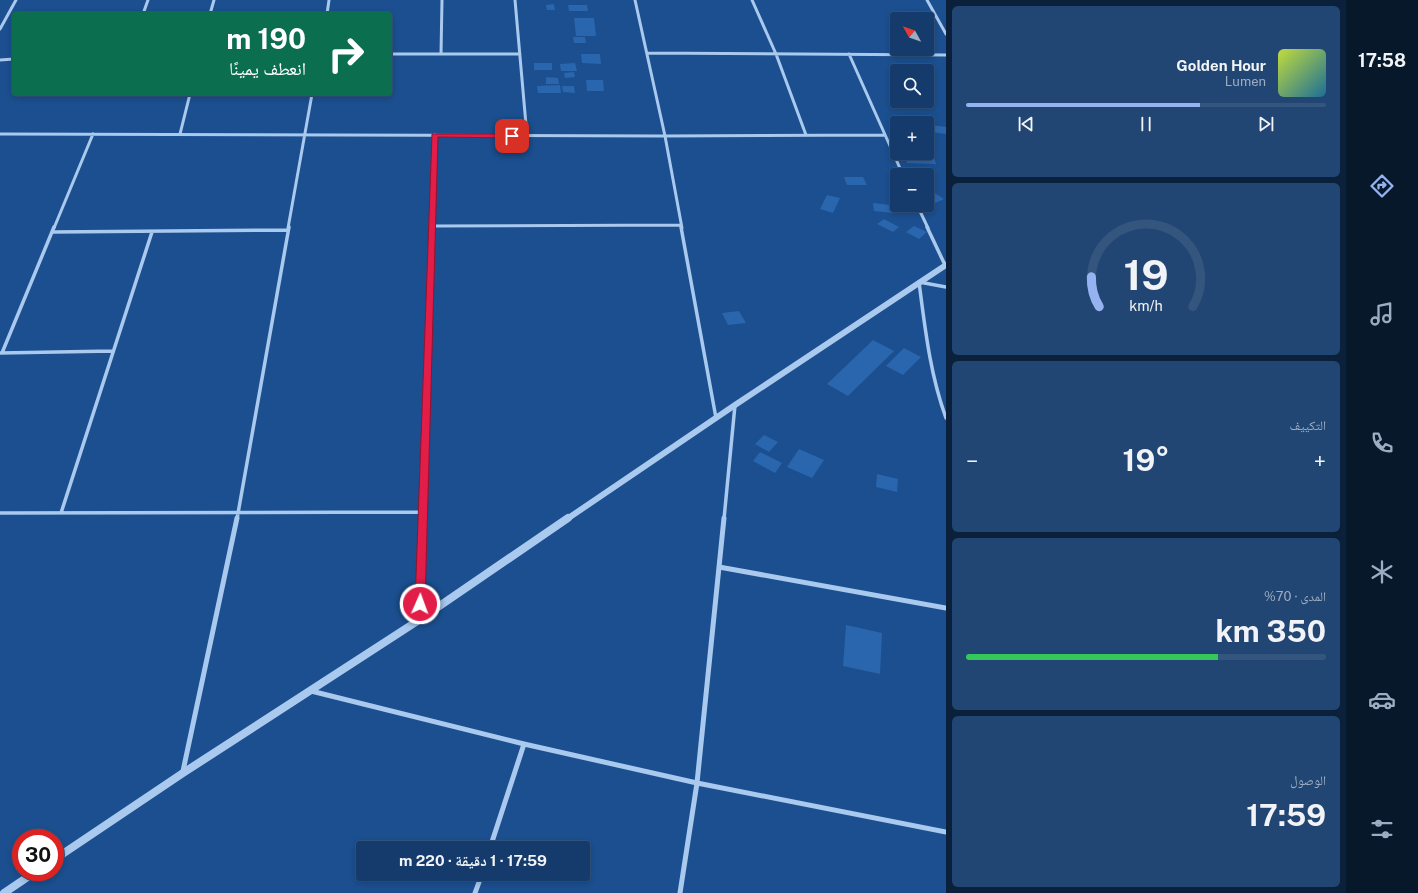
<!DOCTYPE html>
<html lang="ar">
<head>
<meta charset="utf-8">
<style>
  :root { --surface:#143b6b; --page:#214673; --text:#f1f3f6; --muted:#9dadc1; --line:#33557e; --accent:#95b2f1 }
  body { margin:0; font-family:"Public Sans","Noto Naskh Arabic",sans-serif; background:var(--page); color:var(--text); direction:rtl; height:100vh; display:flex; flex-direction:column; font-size:15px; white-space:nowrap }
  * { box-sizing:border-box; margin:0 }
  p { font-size:13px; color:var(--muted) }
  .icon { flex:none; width:22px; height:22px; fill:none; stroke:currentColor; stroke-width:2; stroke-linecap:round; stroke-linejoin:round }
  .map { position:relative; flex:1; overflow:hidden; direction:ltr }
  .side { display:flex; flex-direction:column; gap:6px; padding:6px; background:#0b203b; width:400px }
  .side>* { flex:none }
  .guide { position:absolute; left:12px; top:12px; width:380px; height:84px; border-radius:4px; box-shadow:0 2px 6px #0003,0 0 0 1px var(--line); direction:rtl; background:#0b6e4f; color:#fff; overflow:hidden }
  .needle { width:26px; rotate:310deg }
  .fabs { position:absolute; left:890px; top:12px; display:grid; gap:8px }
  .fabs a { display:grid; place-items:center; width:44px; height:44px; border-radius:4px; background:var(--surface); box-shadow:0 2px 6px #0003,0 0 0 1px var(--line); font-size:20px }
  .speed { position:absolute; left:12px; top:829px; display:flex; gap:8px; font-size:20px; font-weight:700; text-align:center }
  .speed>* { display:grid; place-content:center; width:52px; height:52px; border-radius:50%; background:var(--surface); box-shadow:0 2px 6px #0003,0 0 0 1px var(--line); line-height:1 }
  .speed .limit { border:6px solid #d22; background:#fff; color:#111 }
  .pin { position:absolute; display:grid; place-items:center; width:34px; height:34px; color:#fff; margin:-17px; border-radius:8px; box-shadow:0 2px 6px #0006 }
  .me { position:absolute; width:44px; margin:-22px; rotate:2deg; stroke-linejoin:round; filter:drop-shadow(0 0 3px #0008) }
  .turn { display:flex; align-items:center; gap:14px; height:84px; padding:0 20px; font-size:18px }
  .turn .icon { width:52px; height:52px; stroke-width:2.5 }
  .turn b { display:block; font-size:28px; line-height:34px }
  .big { font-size:30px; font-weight:700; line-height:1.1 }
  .side .widget { flex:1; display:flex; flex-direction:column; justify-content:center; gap:6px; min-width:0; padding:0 14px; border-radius:6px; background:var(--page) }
  .side .dial { align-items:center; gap:0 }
  .dial svg { height:104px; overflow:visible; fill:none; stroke:var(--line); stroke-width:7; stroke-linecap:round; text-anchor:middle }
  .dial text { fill:var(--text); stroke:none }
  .song { display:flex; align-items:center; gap:12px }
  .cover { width:48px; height:48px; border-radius:6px; background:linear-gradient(135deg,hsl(70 70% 55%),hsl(200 70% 35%)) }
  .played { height:4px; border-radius:2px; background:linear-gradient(90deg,var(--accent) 65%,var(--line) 65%) }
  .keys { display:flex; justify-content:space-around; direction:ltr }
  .heat { display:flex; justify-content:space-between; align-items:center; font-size:22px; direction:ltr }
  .charge { height:6px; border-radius:3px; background:linear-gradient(90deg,#34c759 70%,var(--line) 0) }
  .trip { position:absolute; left:356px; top:841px; width:234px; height:40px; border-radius:4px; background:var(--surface); box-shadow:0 2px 6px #0003,0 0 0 1px var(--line); font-weight:700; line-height:40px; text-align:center; direction:rtl }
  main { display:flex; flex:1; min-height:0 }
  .menu { display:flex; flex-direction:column; width:72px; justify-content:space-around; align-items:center; background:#08182b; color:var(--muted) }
  .menu .icon { width:28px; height:28px }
  .menu .active { color:var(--accent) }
  .menu b { font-size:18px; color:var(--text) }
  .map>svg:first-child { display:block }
</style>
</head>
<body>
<main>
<nav class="menu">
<b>17:58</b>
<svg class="icon active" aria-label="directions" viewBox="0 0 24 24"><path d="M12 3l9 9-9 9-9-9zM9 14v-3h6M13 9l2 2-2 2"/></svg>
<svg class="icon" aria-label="music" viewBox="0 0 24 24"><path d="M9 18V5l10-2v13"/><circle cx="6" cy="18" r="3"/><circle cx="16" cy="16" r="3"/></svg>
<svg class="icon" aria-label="phone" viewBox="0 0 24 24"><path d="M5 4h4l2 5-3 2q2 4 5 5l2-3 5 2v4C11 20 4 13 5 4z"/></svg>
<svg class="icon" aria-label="climate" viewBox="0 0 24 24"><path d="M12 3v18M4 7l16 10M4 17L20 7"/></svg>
<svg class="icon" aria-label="car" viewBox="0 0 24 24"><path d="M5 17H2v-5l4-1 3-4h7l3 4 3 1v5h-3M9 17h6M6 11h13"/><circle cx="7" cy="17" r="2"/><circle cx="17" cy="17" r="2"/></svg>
<svg class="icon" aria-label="filters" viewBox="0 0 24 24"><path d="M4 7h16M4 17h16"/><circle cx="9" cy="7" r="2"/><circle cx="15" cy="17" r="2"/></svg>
</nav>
<section class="side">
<div class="widget">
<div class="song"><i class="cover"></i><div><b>Golden Hour</b><p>Lumen</p></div></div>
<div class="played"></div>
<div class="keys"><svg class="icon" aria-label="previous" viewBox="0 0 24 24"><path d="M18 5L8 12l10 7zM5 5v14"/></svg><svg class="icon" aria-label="pause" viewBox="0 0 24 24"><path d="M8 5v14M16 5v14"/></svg><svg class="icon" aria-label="next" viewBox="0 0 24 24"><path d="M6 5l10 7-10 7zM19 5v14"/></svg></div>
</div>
<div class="widget dial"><svg viewBox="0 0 100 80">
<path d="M14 69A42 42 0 1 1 86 69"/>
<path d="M14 69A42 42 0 0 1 8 46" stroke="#95b2f1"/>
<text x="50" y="56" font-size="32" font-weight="700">19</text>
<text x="50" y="72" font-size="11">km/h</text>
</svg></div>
<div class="widget"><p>التكييف</p>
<div class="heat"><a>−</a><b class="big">19°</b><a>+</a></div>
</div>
<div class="widget"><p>المدى · 70%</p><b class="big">350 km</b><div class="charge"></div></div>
<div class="widget"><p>الوصول</p><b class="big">17:59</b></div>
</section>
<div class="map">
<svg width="946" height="893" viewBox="0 0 946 893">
  <rect width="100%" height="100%" fill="#1b4f8f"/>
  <path fill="#2a66ad" d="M 554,4 L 555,10 L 547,10 L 546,5 Z
    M 568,5 L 587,5 L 588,11 L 569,11 Z
    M 574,18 L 594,18 L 596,36 L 576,36 Z
    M 573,37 L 585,37 L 586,43 L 574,43 Z
    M 581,54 L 600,54 L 601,64 L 582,63 Z
    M 534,63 L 552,63 L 552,70 L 534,70 Z
    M 575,63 L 577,71 L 561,71 L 560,64 Z
    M 574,72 L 575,77 L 565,78 L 564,73 Z
    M 546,77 L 558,78 L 559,84 L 546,84 Z
    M 586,80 L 603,80 L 604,91 L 587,91 Z
    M 560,85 L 561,93 L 538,93 L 537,86 Z
    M 562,86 L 574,86 L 575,93 L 563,92 Z
    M 931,125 L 946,127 L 946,134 L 932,132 Z
    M 892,131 L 897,132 L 897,145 L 892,145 Z
    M 927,149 L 932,150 L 936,164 L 907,163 L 905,153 L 927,153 Z
    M 844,177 L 863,177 L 867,185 L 847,185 Z
    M 927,188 L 944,199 L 935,203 L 927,199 Z
    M 827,195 L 840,198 L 833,213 L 820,209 Z
    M 873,203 L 891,205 L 892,213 L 874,211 Z
    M 884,219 L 899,227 L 893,232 L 877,224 Z
    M 914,226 L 927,232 L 919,239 L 906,232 Z
    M 739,311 L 746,323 L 728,325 L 722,313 Z
    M 873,340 L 894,351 L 848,396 L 827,384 Z
    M 904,348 L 921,357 L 903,375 L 886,366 Z
    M 764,435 L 778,442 L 769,452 L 755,444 Z
    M 799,449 L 824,460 L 812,478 L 787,467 Z
    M 760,452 L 782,463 L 775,473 L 753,461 Z
    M 877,474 L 898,479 L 897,492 L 876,487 Z
    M 846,625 L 882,633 L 880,674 L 843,666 Z"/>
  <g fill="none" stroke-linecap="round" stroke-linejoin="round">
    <path stroke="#a9c9ee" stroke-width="3" d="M 515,0 L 527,136
      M 635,0 L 665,136 L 682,228
      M 752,0 L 776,54 L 806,135
      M 927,0 L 946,34
      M 143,14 L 148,0
      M 210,14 L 214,0
      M 327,14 L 329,0
      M 0,29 L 16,0
      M 647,53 L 946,55
      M 390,54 L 520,54
      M 441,54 L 442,0
      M 849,54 L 903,175
      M 0,60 L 14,59
      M 0,134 L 665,136 L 885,135
      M 180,134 L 190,94
      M 917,205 L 928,228
      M 432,226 L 681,225
      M 54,228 L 93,134
      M 288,228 L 312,94
      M 432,228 L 435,135"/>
    <path stroke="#a9c9ee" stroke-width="3.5" d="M 681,227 L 716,418
      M 927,227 L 945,265
      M 53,232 L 288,230
      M 946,287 L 919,282 C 925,328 930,374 946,418
      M 0,353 L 113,351
      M 2,353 L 54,227
      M 0,513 L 423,512
      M 61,513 L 152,232
      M 237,519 L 289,227
      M 422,519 L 432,227
      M 724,519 L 735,405"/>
    <path stroke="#a9c9ee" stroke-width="5" d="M 719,567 L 946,608
      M 419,619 L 422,518
      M 311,691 L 524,744 L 697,783 L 946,832
      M 183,771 L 237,518
      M 490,848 L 524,744
      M 475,893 L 482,874
      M 680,893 L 697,783 L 724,518"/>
    <path stroke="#a9c9ee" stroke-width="6" d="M 567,519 L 735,405 L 946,265"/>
    <path stroke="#a9c9ee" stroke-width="8" d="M 55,859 L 183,773 L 419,620 L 568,518
      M 4,893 L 35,872"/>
  </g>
  <path fill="#e11d48" stroke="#92132f" d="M 432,134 L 512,134 L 515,136 L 512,138 L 438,137 L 425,604 L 423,607 L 420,609 L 416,607 L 415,604 Z"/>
</svg>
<div class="fabs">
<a><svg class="needle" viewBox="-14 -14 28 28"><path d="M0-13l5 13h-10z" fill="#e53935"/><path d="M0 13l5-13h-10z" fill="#9dadc1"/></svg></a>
<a><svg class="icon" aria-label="search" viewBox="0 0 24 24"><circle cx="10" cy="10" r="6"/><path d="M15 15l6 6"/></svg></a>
<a>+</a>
<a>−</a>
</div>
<div class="speed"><div class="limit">30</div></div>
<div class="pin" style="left:512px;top:136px;background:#d93025"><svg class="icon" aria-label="arrive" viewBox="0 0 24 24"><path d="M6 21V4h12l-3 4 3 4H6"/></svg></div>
<svg class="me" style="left:420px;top:604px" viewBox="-20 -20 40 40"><circle r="17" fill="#e11d48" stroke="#fff" stroke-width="3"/><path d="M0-11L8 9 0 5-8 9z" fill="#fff"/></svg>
<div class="trip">17:59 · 1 دقيقة · 220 m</div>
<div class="guide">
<div class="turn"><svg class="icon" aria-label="right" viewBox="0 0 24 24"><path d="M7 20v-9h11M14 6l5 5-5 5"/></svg><div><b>190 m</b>انعطف يمينًا</div></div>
</div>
</div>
</main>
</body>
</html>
